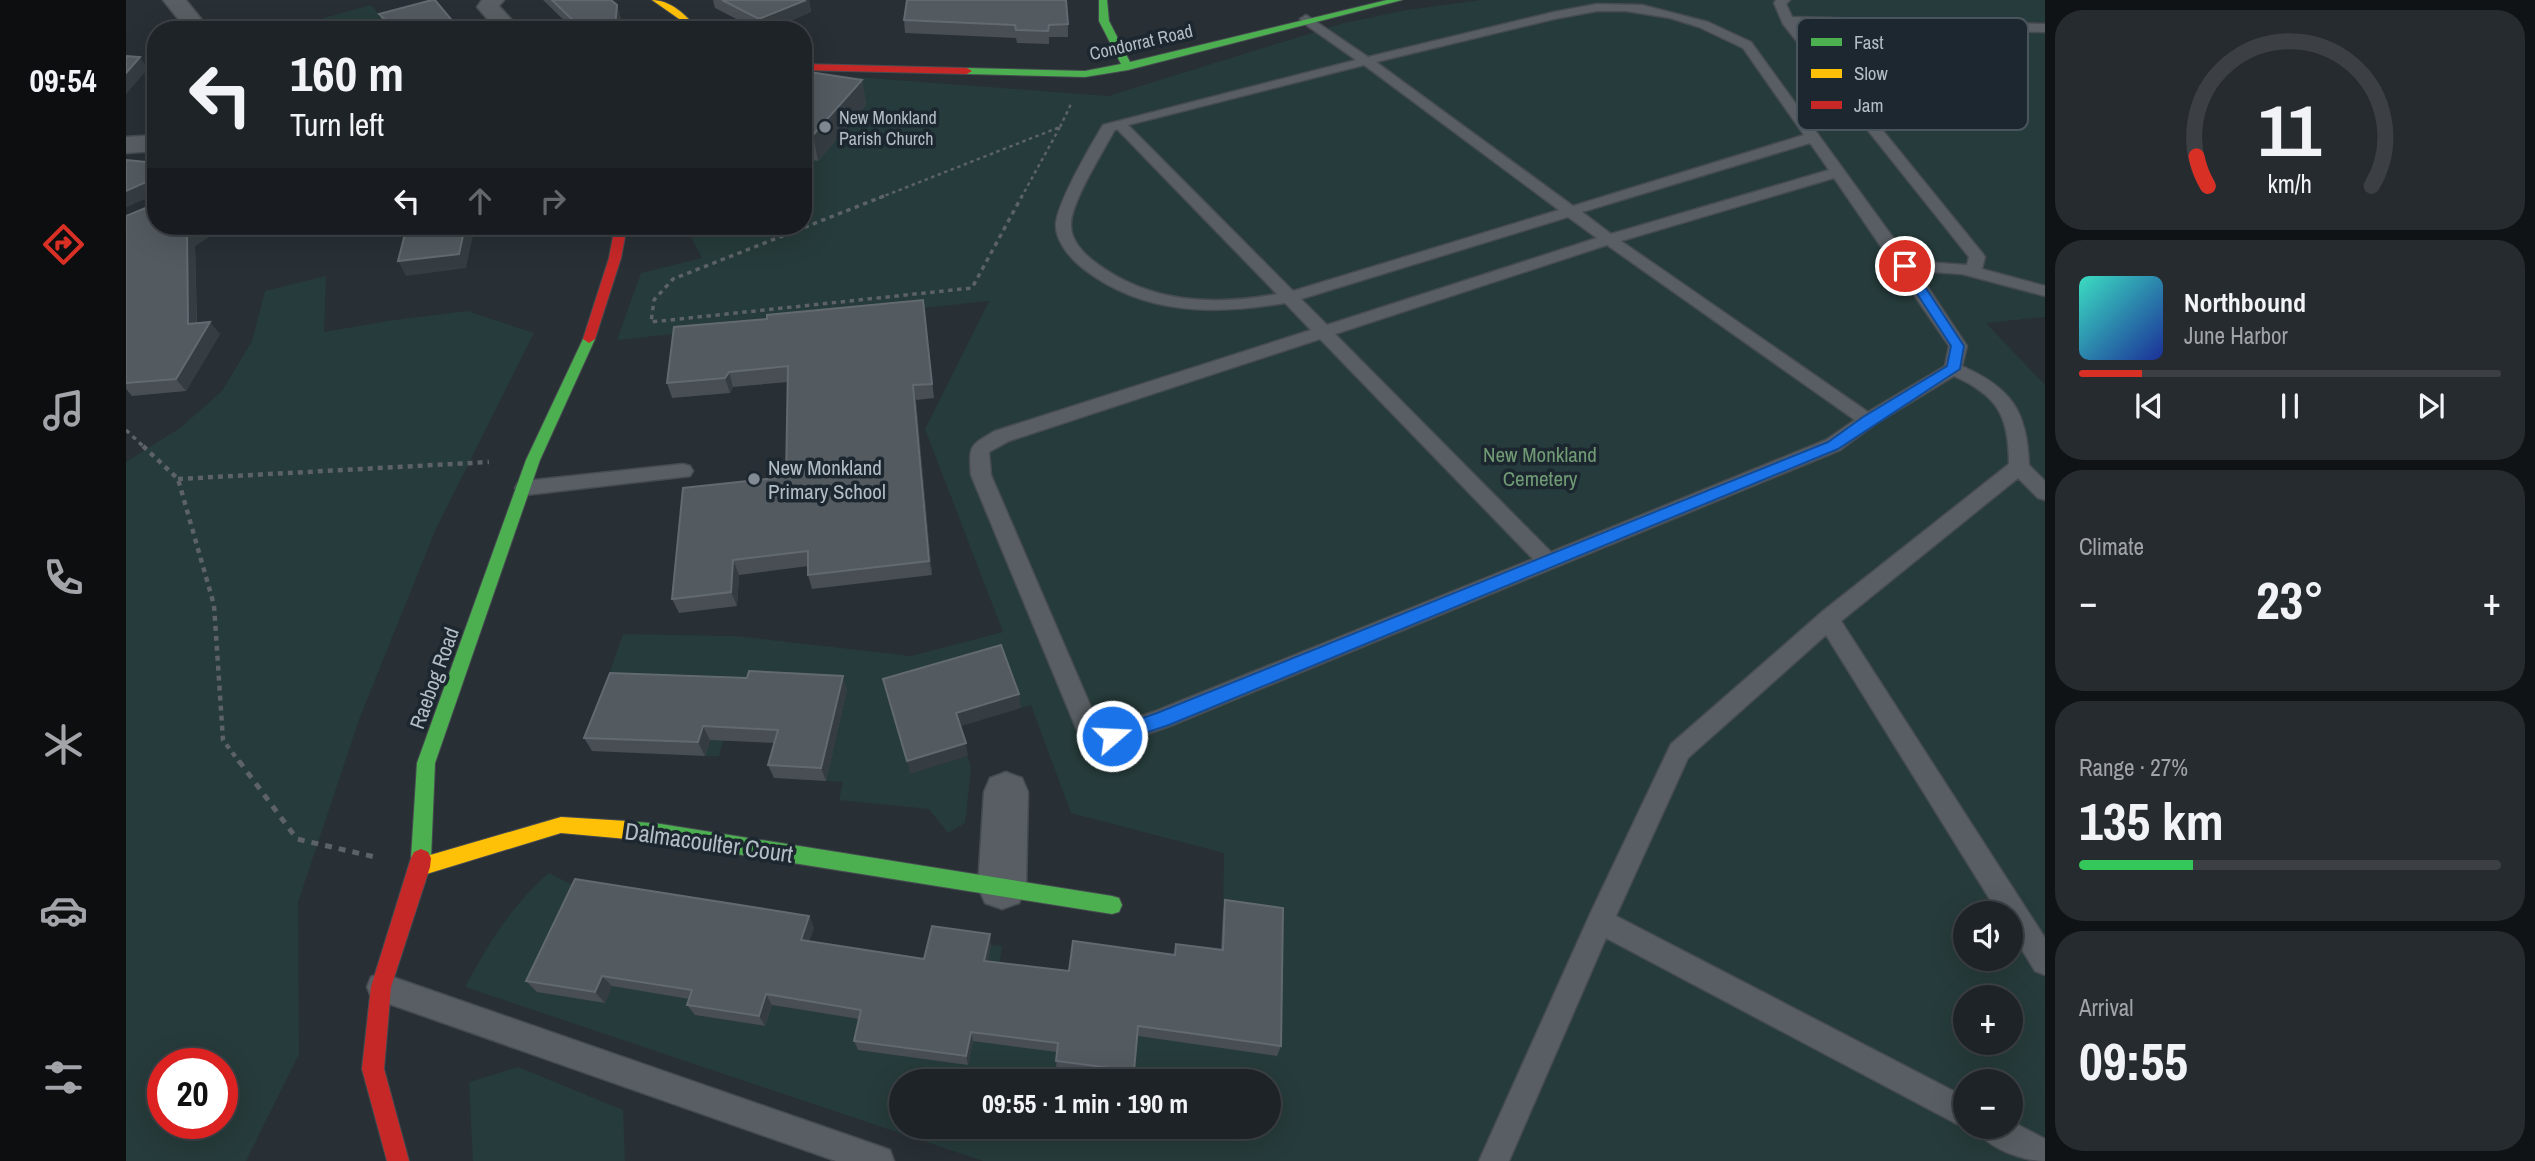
<!DOCTYPE html>
<html lang="en">
<head>
<meta charset="utf-8">
<style>
  :root { --surface:#1e2328; --page:#262b30; --text:#f1f3f6; --muted:#a1a4a8; --line:#3c4045; --accent:#d93025 }
  body { margin:0; font-family:"Archivo Narrow",sans-serif; background:var(--page); color:var(--text); height:100vh; display:flex; flex-direction:column; font-size:26px; white-space:nowrap }
  * { box-sizing:border-box; margin:0 }
  p { font-size:23px; color:var(--muted) }
  .icon { flex:none; width:38px; height:38px; fill:none; stroke:currentColor; stroke-width:2; stroke-linecap:round; stroke-linejoin:round }
  .map { position:relative; flex:1; overflow:hidden }
  .side { display:flex; flex-direction:column; gap:10px; padding:10px; background:#101316; width:490px }
  .side>* { flex:none }
  .banner { position:absolute; left:21px; top:21px; width:665px; height:214px; border-radius:28px; box-shadow:0 7px 28px #0002,0 0 0 2px var(--line); background:#1e2328; color:var(--text); overflow:hidden }
  .fabs { position:absolute; left:1827px; top:901px; display:grid; gap:14px }
  .fabs a { display:grid; place-items:center; width:70px; height:70px; border-radius:50%; background:var(--surface); box-shadow:0 7px 28px #0002,0 0 0 2px var(--line); font-size:35px }
  .speed { position:absolute; left:21px; top:1048px; display:flex; gap:14px; font-size:35px; font-weight:700; text-align:center }
  .speed>* { display:grid; place-content:center; width:91px; height:91px; border-radius:50%; background:var(--surface); box-shadow:0 7px 28px #0002,0 0 0 2px var(--line); line-height:1 }
  .speed .limit { border:10px solid #d22; background:#fff; color:#111 }
  .pin { position:absolute; display:grid; place-items:center; width:60px; height:60px; color:#fff; margin:-30px; border:4px solid #fff; border-radius:50%; box-shadow:0 2px 7px #0007 }
  .me { position:absolute; width:77px; margin:-38px; rotate:71deg; stroke-linejoin:round; filter:drop-shadow(0 0 5px #0008) }
  .turn { display:flex; align-items:center; gap:24px; height:147px; padding:0 28px; font-size:32px }
  .turn .icon { width:91px; height:91px; stroke-width:2.5 }
  .turn b { display:block; font-size:49px; line-height:60px }
  .lanes { display:flex; align-items:center; height:66px; padding:0 28px; background:#0003; justify-content:center; gap:35px; direction:ltr }
  .lanes .off { opacity:.35 }
  .big { font-size:52px; font-weight:800; line-height:1.1 }
  .side .tile { flex:1; display:flex; flex-direction:column; justify-content:center; gap:10px; min-width:0; padding:0 24px; border-radius:28px; background:var(--page) }
  .side .dial { align-items:center; gap:0 }
  .dial svg { height:182px; overflow:visible; fill:none; stroke:var(--line); stroke-width:7; stroke-linecap:round; text-anchor:middle }
  .dial text { fill:var(--text); stroke:none }
  .song { display:flex; align-items:center; gap:21px }
  .cover { width:84px; height:84px; border-radius:10px; background:linear-gradient(135deg,hsl(170 70% 55%),hsl(230 70% 35%)) }
  .played { height:7px; border-radius:4px; background:linear-gradient(90deg,var(--accent) 15%,var(--line) 15%) }
  .keys { display:flex; justify-content:space-around; direction:ltr }
  .heat { display:flex; justify-content:space-between; align-items:center; font-size:38px; direction:ltr }
  .charge { height:10px; border-radius:5px; background:linear-gradient(90deg,#34c759 27%,var(--line) 0) }
  .trip { position:absolute; left:763px; top:1069px; width:392px; height:70px; border-radius:35px; background:var(--surface); box-shadow:0 7px 28px #0002,0 0 0 2px var(--line); font-weight:800; line-height:70px; text-align:center }
  main { display:flex; flex:1; min-height:0 }
  .tab-bar { display:flex; flex-direction:column; width:126px; justify-content:space-around; align-items:center; background:#0c0e10; color:var(--muted) }
  .tab-bar .icon { width:49px; height:49px }
  .tab-bar .selected { color:var(--accent) }
  .tab-bar b { font-size:32px; color:var(--text) }
  .map>svg:first-child { display:block }
</style>
</head>
<body>
<main>
<nav class="tab-bar">
<b>09:54</b>
<svg class="icon selected" aria-label="directions" viewBox="0 0 24 24"><path d="M12 3l9 9-9 9-9-9zM9 14v-3h6M13 9l2 2-2 2"/></svg>
<svg class="icon" aria-label="music" viewBox="0 0 24 24"><path d="M9 18V5l10-2v13"/><circle cx="6" cy="18" r="3"/><circle cx="16" cy="16" r="3"/></svg>
<svg class="icon" aria-label="phone" viewBox="0 0 24 24"><path d="M5 4h4l2 5-3 2q2 4 5 5l2-3 5 2v4C11 20 4 13 5 4z"/></svg>
<svg class="icon" aria-label="climate" viewBox="0 0 24 24"><path d="M12 3v18M4 7l16 10M4 17L20 7"/></svg>
<svg class="icon" aria-label="car" viewBox="0 0 24 24"><path d="M5 17H2v-5l4-1 3-4h7l3 4 3 1v5h-3M9 17h6M6 11h13"/><circle cx="7" cy="17" r="2"/><circle cx="17" cy="17" r="2"/></svg>
<svg class="icon" aria-label="filters" viewBox="0 0 24 24"><path d="M4 7h16M4 17h16"/><circle cx="9" cy="7" r="2"/><circle cx="15" cy="17" r="2"/></svg>
</nav>
<div class="map">
<svg width="1919" height="1161" viewBox="0 0 1919 1161">
  <rect width="100%" height="100%" fill="#282f35"/>
  <path fill="#263b3b" fill-rule="evenodd" d="M 1355,0 L 1919,0 L 1919,317 L 1860,323 L 1919,385 L 1919,1161 L 857,1161 L 339,987 C 361,946 387,903 423,873 L 459,891 L 479,1003 L 486,986 L 575,929 L 569,1015 L 639,1026 L 646,1005 L 715,1016 L 731,959 L 842,1065 L 865,945 L 876,946 L 872,973 L 932,1052 L 931,1070 L 1007,1080 L 1018,962 L 1150,1056 L 1097,912 L 1098,853 L 945,813 L 905,705 L 895,708 L 876,659 L 784,774 L 842,756 L 845,769 L 839,823 L 822,833 L 803,809 L 713,800 L 717,782 L 700,781 L 721,691 L 612,741 L 597,741 L 593,756 L 579,756 L 598,691 L 479,686 L 497,634 L 610,636 L 785,656 L 877,632 L 799,429 L 863,301 L 491,340 L 515,273 L 576,258 L 559,226 L 677,226 L 677,73 L 982,96 L 1218,23 L 1281,10 ZM 1839,914 L 1885,914 L 1885,959 L 1839,959 ZM 1839,998 L 1885,998 L 1885,1043 L 1839,1043 ZM 775,1082 L 1143,1082 L 1143,1127 L 775,1127 ZM 1839,1082 L 1885,1082 L 1885,1127 L 1839,1127 Z
    M 245,5 L 267,30 L 154,30 Z
    M 200,276 L 198,332 L 261,321 L 341,311 L 408,333 L 309,531 L 234,717 L 172,902 L 173,1054 L 120,1161 L 0,1161 L 0,462 L 54,428 L 96,391 L 126,341 L 139,291 ZM 37,1064 L 96,1064 L 96,1124 L 37,1124 Z
    M 392,1067 L 497,1110 L 499,1161 L 347,1161 L 343,1082 Z"/>
  <g fill="none" stroke-linecap="round" stroke-linejoin="round">
    <defs>
      <path id="lane" d="M 1650,0 L 1664,0 L 1660,4 L 1666,17 L 1919,24 L 1919,32 L 1671,25 L 1857,254 L 1859,257 L 1856,269 L 1919,286 L 1919,296 L 1836,274 L 1791,271 L 1841,346 L 1836,366 C 1885,388 1901,410 1903,465 L 1919,481 L 1919,500 L 1912,498 L 1892,478 L 1715,621 L 1919,938 L 1919,975 L 1909,971 L 1885,932 L 1885,914 L 1873,914 L 1700,635 L 1562,758 L 1490,916 L 1839,1097 L 1841,1127 L 1829,1123 L 1480,938 L 1383,1161 L 1353,1161 L 1465,912 L 1545,744 L 1697,611 L 1883,464 C 1883,416 1872,396 1828,376 L 1749,424 L 1714,450 L 1044,726 L 986,746 L 954,735 L 950,728 L 845,475 C 843,445 843,446 869,431 L 1185,330 L 1159,303 C 1088,315 1019,315 959,270 C 946,260 931,244 930,227 C 928,208 966,143 977,125 L 1230,60 L 1176,22 L 1174,19 L 1180,15 L 1242,57 L 1428,12 L 1471,4 L 1516,5 L 1582,22 L 1625,42 L 1784,261 L 1841,265 L 1843,257 L 1657,24 L 1648,3 ZM 1471,11 L 1500,11 L 1544,18 L 1573,27 L 1617,48 L 1678,135 L 1447,206 L 1250,62 L 1428,19 ZM 1238,65 L 1433,210 L 1167,291 L 1002,125 ZM 991,129 L 1151,294 C 1086,306 1024,303 970,263 C 958,254 944,240 945,224 C 945,202 977,152 988,131 ZM 1684,143 L 1703,170 L 1485,234 L 1456,212 ZM 1708,178 L 1823,346 L 1819,366 L 1742,412 L 1495,241 ZM 1442,217 L 1471,238 L 1201,325 L 1175,299 ZM 1481,245 L 1729,420 L 1700,440 L 1425,552 L 1209,334 ZM 1194,339 L 1407,559 L 1030,711 L 986,726 L 971,721 L 865,475 L 863,452 L 883,441 Z
        M 557,464 L 564,466 L 567,471 L 564,476 L 399,495 L 392,493 L 389,488 L 392,483 L 399,481 Z
        M 255,973 L 753,1146 L 764,1150 L 768,1161 L 710,1161 L 255,1001 L 245,997 L 241,987 L 245,977 Z
        M 1885,1121 L 1919,1139 L 1919,1161 C 1897,1161 1859,1148 1850,1127 L 1885,1127 Z"/>
      <path id="street" d="M 37,0 L 60,0 L 84,30 L 61,30 Z
        M 356,0 L 378,0 L 373,6 L 395,30 L 371,30 L 351,7 Z
        M 30,135 L 30,151 L 0,153 L 0,137 Z
        M 880,772 L 896,778 L 902,792 L 900,887 L 893,903 L 876,909 L 859,903 L 852,887 L 858,792 L 864,778 Z"/>
      <path id="fast" d="M 973,0 L 981,0 L 983,21 L 1004,62 L 1261,0 L 1276,0 L 1002,70 L 959,77 L 841,74 L 836,71 L 841,68 L 959,71 L 995,64 L 973,21 Z
        M 463,335 L 469,339 L 414,460 L 309,763 L 305,858 L 302,864 L 295,867 L 288,864 L 285,858 L 291,763 L 400,460 L 457,339 Z
        M 501,821 L 535,824 L 986,896 L 993,898 L 996,905 L 993,912 L 986,914 L 535,842 L 494,836 L 492,830 L 494,824 Z"/>
      <path id="slow" d="M 526,0 C 544,0 561,15 572,30 L 563,30 L 556,21 Z
        M 435,817 L 501,821 L 508,824 L 510,830 L 508,836 L 501,839 L 435,833 L 294,876 L 287,873 L 284,867 L 287,861 L 294,858 Z"/>
      <path id="jam" d="M 677,64 L 841,68 L 846,71 L 841,74 L 677,70 Z
        M 489,226 L 501,226 L 495,258 L 469,339 L 463,343 L 457,339 L 483,258 Z
        M 295,849 L 302,852 L 305,858 L 304,867 L 265,987 L 258,1069 L 283,1161 L 261,1161 L 236,1069 L 245,987 L 285,858 L 288,852 Z"/>
    </defs>
    <use href="#lane" stroke="#464b50" stroke-width="3"/>
    <use href="#street" stroke="#464b50" stroke-width="3"/>
    <use href="#fast" stroke="#464b50" stroke-width="2"/>
    <use href="#slow" stroke="#464b50" stroke-width="2"/>
    <use href="#jam" stroke="#464b50" stroke-width="2"/>
    <path stroke="#5c6267" stroke-width="2.5" stroke-dasharray="3.5 3.5" stroke-linecap="butt" d="M 934,127 L 945,104
      M 753,198 L 934,127
      M 895,198 L 934,127"/>
    <path stroke="#5c6267" stroke-width="3.5" stroke-dasharray="4.5 4.5" stroke-linecap="butt" d="M 758,196 L 547,279 L 528,300 L 525,322 L 846,288 L 896,196
      M 0,430 L 18,447"/>
    <path stroke="#5c6267" stroke-width="4.5" stroke-dasharray="5 5" stroke-linecap="butt" d="M 17,446 L 52,479 L 88,605 L 97,740 L 114,763
      M 52,479 L 363,462"/>
    <path stroke="#5c6267" stroke-width="5" stroke-dasharray="7 7" stroke-linecap="butt" d="M 113,761 L 171,839 L 249,857"/>
    <use href="#lane" fill="#585e63" fill-rule="evenodd"/>
    <use href="#street" fill="#585e63" fill-rule="evenodd"/>
    <use href="#fast" fill="#4caf50" fill-rule="evenodd"/>
    <use href="#slow" fill="#ffc107" fill-rule="evenodd"/>
    <use href="#jam" fill="#c62828" fill-rule="evenodd"/>
  </g>
  <path fill="#484e54" d="M 417,0 L 485,0 L 491,5 L 495,19 L 494,30 L 448,30 Z
    M 587,0 L 683,0 L 685,12 L 642,30 L 632,30 L 589,8 Z
    M 253,14 L 334,30 L 262,30 L 259,27 Z
    M 778,20 L 942,24 L 942,37 L 923,37 L 923,44 L 891,43 L 890,38 L 779,33 Z
    M 677,71 L 736,80 L 740,105 L 692,161 L 677,158 Z
    M 30,163 L 30,226 L 100,226 L 69,246 L 71,323 L 94,334 L 60,391 L 6,396 L 0,389 L 0,216 L 22,207 L 23,197 L 0,207 Z
    M 797,300 L 808,398 L 790,400 L 806,575 L 686,589 L 682,575 L 682,566 L 613,575 L 611,606 L 553,613 L 546,599 L 660,477 L 662,382 L 607,387 L 604,393 L 546,398 L 541,383 L 641,319 Z
    M 721,690 L 700,781 L 648,778 L 642,765 L 648,743 L 584,740 L 579,756 L 466,751 L 458,738 Z
    M 1099,900 L 1155,1046 L 1151,1056 L 1012,1036 L 1007,1080 L 930,1070 L 931,1052 L 847,1041 L 842,1065 L 732,1050 L 728,1041 L 733,1019 L 646,1005 L 639,1026 L 569,1015 L 561,1005 L 563,999 L 486,986 L 479,1003 L 411,992 L 400,981 L 683,916 L 688,928 L 683,941 L 798,959 L 865,945 L 862,961 L 943,971 L 1048,955 L 1050,944 L 1095,950 L 1097,912 Z"/>
  <path fill="#363d42" d="M 680,0 L 683,0 L 685,12 L 642,30 L 636,30 L 633,19 Z
    M 491,5 L 495,19 L 494,30 L 483,30 Z
    M 14,57 L 22,69 L 0,94 L 0,73 Z
    M 736,80 L 740,105 L 692,161 L 687,135 Z
    M 20,182 L 29,195 L 0,207 L 0,191 Z
    M 72,226 L 100,226 L 69,246 L 71,336 L 62,324 L 61,233 Z
    M 339,226 L 345,226 L 348,231 L 340,268 L 280,276 L 272,261 Z
    M 84,322 L 94,334 L 60,391 L 50,379 Z
    M 603,372 L 607,387 L 604,393 L 599,378 Z
    M 787,385 L 790,400 L 806,575 L 803,561 Z
    M 607,560 L 613,575 L 611,606 L 605,592 Z
    M 717,676 L 721,690 L 700,781 L 695,768 Z
    M 893,694 L 895,708 L 832,727 L 830,713 Z
    M 577,726 L 584,740 L 579,756 L 572,742 Z
    M 840,743 L 842,756 L 784,774 L 781,761 Z
    M 683,916 L 688,928 L 680,951 L 675,940 Z
    M 864,934 L 865,945 L 860,972 L 858,961 Z
    M 476,976 L 486,986 L 479,1003 L 469,992 Z
    M 640,994 L 646,1005 L 639,1026 L 633,1016 Z
    M 845,1032 L 847,1041 L 842,1065 L 840,1056 Z"/>
  <path fill="#535a60" stroke="#626a70" stroke-width="2" d="M 306,0 L 309,0 L 334,30 L 270,30 L 253,14 Z
    M 426,0 L 485,0 L 491,5 L 489,28 L 483,30 L 457,30 Z
    M 596,0 L 680,0 L 633,19 Z
    M 781,0 L 940,0 L 942,24 L 923,25 L 922,31 L 890,30 L 889,25 L 778,20 Z
    M 0,56 L 14,57 L 0,73 Z
    M 677,71 L 736,80 L 687,135 L 677,134 Z
    M 0,160 L 30,163 L 30,226 L 72,226 L 61,233 L 62,324 L 84,322 L 50,379 L 0,383 L 0,216 L 22,207 L 23,183 L 20,182 L 0,191 Z
    M 281,226 L 339,226 L 333,254 L 272,261 Z
    M 797,300 L 806,384 L 787,385 L 803,561 L 682,575 L 682,551 L 607,560 L 605,592 L 546,599 L 557,488 L 660,477 L 662,366 L 603,372 L 599,378 L 541,383 L 548,327 L 641,319 L 641,315 Z
    M 875,645 L 893,694 L 830,713 L 840,743 L 781,761 L 757,679 Z
    M 623,671 L 717,676 L 695,768 L 642,765 L 652,730 L 577,726 L 572,742 L 458,738 L 484,673 L 621,678 Z
    M 449,879 L 683,916 L 675,940 L 798,959 L 806,926 L 864,934 L 858,961 L 943,971 L 947,941 L 1049,955 L 1050,944 L 1097,950 L 1099,900 L 1157,908 L 1155,1046 L 1012,1026 L 1008,1071 L 930,1061 L 932,1043 L 845,1032 L 840,1056 L 728,1041 L 735,1010 L 640,994 L 633,1016 L 561,1005 L 566,990 L 476,976 L 469,992 L 400,981 Z"/>
  <path fill="#1a73e8" stroke="#114b97" stroke-width="2" d="M 1779,263 L 1784,264 L 1838,346 L 1834,369 L 1712,449 L 1043,725 L 986,744 L 979,742 L 977,736 L 979,731 L 1031,713 L 1702,442 L 1737,417 L 1821,366 L 1825,346 L 1773,266 Z"/>
  <g fill="#828b93" stroke="#1c272f" stroke-width="2.5">
    <circle cx="699" cy="127" r="7"/>
    <circle cx="628" cy="479" r="7"/>
  </g>
  <g text-anchor="middle" dominant-baseline="central" stroke-width="7" stroke-linejoin="round" paint-order="stroke">
    <g font-size="18" fill="#b2bdc6" stroke="#1c272f">
      <text transform="translate(1015 42) rotate(-13)">Condorrat Road</text>
    </g>
    <g font-size="18" fill="#b2bdc6" stroke="#1c272f" text-anchor="start">
      <text x="713" y="117">New Monkland<tspan x="713" dy="21">Parish Church</tspan></text>
    </g>
    <g font-size="21" fill="#719b75" stroke="#1c272f">
      <text x="1414" y="454">New Monkland<tspan x="1414" dy="24">Cemetery</tspan></text>
    </g>
    <g font-size="21" fill="#b2bdc6" stroke="#1c272f" text-anchor="start">
      <text x="642" y="467">New Monkland<tspan x="642" dy="24">Primary School</tspan></text>
    </g>
    <g font-size="21" fill="#b2bdc6" stroke="#1c272f">
      <text transform="translate(308 678) rotate(-70)">Raebog Road</text>
    </g>
    <g font-size="24" fill="#b2bdc6" stroke="#1c272f">
      <text transform="translate(583 842) rotate(8)">Dalmacoulter Court</text>
    </g>
  </g>
  <rect x="1671" y="18" width="231" height="112" rx="10" fill="#1c272f" stroke="#49545c" stroke-width="2"/>
  <rect x="1685" y="38" width="31" height="8" fill="#4caf50"/>
  <rect x="1685" y="69" width="31" height="9" fill="#ffc107"/>
  <rect x="1685" y="101" width="31" height="8" fill="#c62828"/>
  <g font-size="19" fill="#b2bdc6">
    <text x="1728" y="49">Fast</text>
    <text x="1728" y="80">Slow</text>
    <text x="1728" y="112">Jam</text>
  </g>
</svg>
<div class="fabs">
<a><svg class="icon" aria-label="sound" viewBox="0 0 24 24"><path d="M4 9h4l5-4v14l-5-4H4zM17 9q2 3 0 6"/></svg></a>
<a>+</a>
<a>−</a>
</div>
<div class="speed"><div class="limit">20</div></div>
<div class="pin" style="left:1779px;top:266px;background:#d93025"><svg class="icon" aria-label="arrive" viewBox="0 0 24 24"><path d="M6 21V4h12l-3 4 3 4H6"/></svg></div>
<svg class="me" style="left:986px;top:736px" viewBox="-20 -20 40 40"><circle r="17" fill="#1a73e8" stroke="#fff" stroke-width="3"/><path d="M0-11L8 9 0 5-8 9z" fill="#fff"/></svg>
<div class="trip">09:55 · 1 min · 190 m</div>
<div class="banner">
<div class="turn"><svg class="icon" aria-label="left" viewBox="0 0 24 24"><path d="M17 20v-9H6M10 6l-5 5 5 5"/></svg><div><b>160 m</b>Turn left</div></div>
<div class="lanes"><svg class="icon" aria-label="left" viewBox="0 0 24 24"><path d="M17 20v-9H6M10 6l-5 5 5 5"/></svg><svg class="icon off" aria-label="ahead" viewBox="0 0 24 24"><path d="M12 20V5M6 11l6-6 6 6"/></svg><svg class="icon off" aria-label="right" viewBox="0 0 24 24"><path d="M7 20v-9h11M14 6l5 5-5 5"/></svg></div>
</div>
</div>
<section class="side">
<div class="tile dial"><svg viewBox="0 0 100 80">
<path d="M14 69A42 42 0 1 1 86 69"/>
<path d="M14 69A42 42 0 0 1 9 56" stroke="#d93025"/>
<text x="50" y="56" font-size="32" font-weight="700">11</text>
<text x="50" y="72" font-size="11">km/h</text>
</svg></div>
<div class="tile">
<div class="song"><i class="cover"></i><div><b>Northbound</b><p>June Harbor</p></div></div>
<div class="played"></div>
<div class="keys"><svg class="icon" aria-label="previous" viewBox="0 0 24 24"><path d="M18 5L8 12l10 7zM5 5v14"/></svg><svg class="icon" aria-label="pause" viewBox="0 0 24 24"><path d="M8 5v14M16 5v14"/></svg><svg class="icon" aria-label="next" viewBox="0 0 24 24"><path d="M6 5l10 7-10 7zM19 5v14"/></svg></div>
</div>
<div class="tile"><p>Climate</p>
<div class="heat"><a>−</a><b class="big">23°</b><a>+</a></div>
</div>
<div class="tile"><p>Range · 27%</p><b class="big">135 km</b><div class="charge"></div></div>
<div class="tile"><p>Arrival</p><b class="big">09:55</b></div>
</section>
</main>
</body>
</html>
